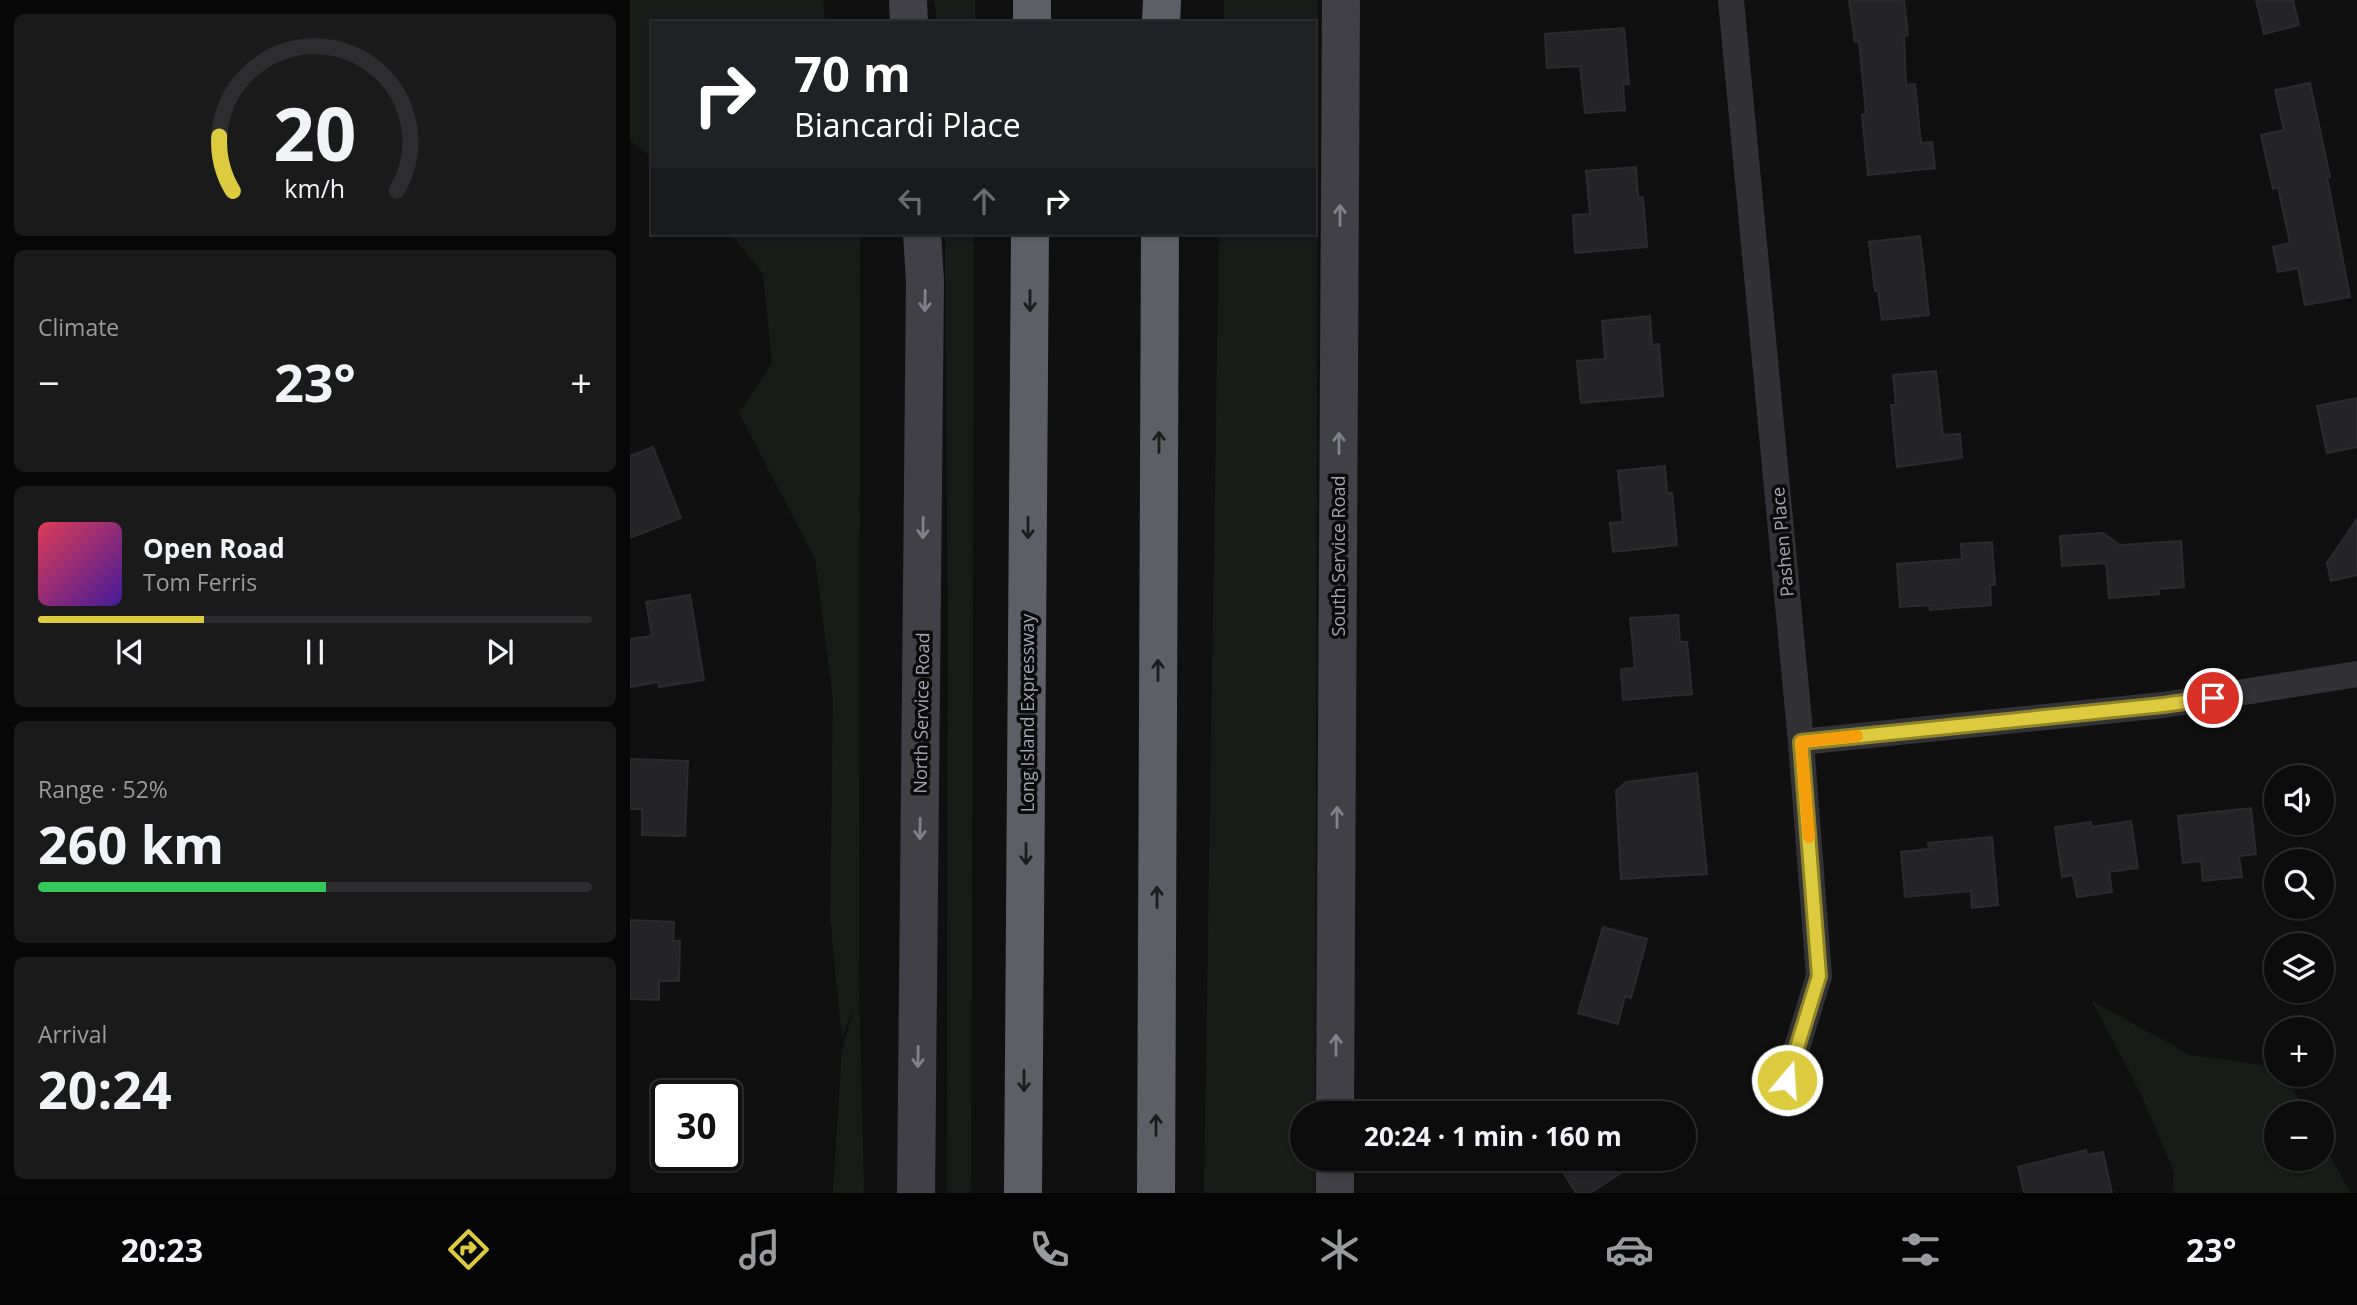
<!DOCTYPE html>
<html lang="en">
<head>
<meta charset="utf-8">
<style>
  :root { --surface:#0d0c0d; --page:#1b1a1b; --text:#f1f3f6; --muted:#9a9b9d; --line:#2d2c2e; --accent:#dccb3e }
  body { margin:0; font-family:"Open Sans",sans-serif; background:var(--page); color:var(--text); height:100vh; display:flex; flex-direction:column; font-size:26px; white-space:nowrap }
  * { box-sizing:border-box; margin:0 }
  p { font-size:23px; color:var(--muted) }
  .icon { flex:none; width:38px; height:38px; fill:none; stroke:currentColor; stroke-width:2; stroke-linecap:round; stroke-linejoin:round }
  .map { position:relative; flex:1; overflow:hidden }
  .panel { display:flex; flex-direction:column; gap:14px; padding:14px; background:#070707; width:630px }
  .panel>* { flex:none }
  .top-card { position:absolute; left:21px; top:21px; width:665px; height:214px; border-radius:0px; box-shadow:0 2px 5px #0004,0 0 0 2px var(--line); background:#202124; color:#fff; overflow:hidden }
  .tools { position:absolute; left:1634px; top:765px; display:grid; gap:14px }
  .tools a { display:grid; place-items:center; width:70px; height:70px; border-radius:50%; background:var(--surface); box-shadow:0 2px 5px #0004,0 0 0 2px var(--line); font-size:35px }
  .speed { position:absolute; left:21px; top:1080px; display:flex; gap:14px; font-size:35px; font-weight:700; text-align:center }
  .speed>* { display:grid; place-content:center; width:91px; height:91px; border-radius:50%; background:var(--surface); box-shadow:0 2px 5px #0004,0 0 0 2px var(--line); line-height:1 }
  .speed .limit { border:4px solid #111; border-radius:10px; background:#fff; color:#111 }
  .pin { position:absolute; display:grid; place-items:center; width:60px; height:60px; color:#fff; margin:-30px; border:4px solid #fff; border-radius:50%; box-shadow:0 2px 7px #0007 }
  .me { position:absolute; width:77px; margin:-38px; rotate:18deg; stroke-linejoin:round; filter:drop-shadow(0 0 5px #0008) }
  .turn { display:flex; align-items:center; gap:24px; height:147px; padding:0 28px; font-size:32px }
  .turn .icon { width:91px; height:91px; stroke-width:2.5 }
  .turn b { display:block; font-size:49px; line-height:60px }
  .lanes { display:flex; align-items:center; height:66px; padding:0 28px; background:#0003; justify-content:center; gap:35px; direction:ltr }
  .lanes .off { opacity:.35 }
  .big { font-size:52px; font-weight:700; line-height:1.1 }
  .panel .card { flex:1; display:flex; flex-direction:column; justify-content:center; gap:10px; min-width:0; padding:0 24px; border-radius:10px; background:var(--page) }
  .panel .dial { align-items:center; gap:0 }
  .dial svg { height:182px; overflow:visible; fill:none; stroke:var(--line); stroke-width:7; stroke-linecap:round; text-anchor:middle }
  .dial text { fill:var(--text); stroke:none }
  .song { display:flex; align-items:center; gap:21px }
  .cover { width:84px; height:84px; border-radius:10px; background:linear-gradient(135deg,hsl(350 70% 55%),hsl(260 70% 35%)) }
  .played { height:7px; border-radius:4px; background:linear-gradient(90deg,var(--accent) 30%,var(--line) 30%) }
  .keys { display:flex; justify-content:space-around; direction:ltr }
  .heat { display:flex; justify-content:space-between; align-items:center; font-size:38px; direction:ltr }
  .charge { height:10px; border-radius:5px; background:linear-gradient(90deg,#34c759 52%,var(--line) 0) }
  .trip { position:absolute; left:660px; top:1101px; width:406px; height:70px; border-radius:35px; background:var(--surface); box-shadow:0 2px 5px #0004,0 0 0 2px var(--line); font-weight:700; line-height:70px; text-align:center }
  .dock { display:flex; height:112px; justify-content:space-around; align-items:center; background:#050505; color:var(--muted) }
  .dock .icon { width:49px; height:49px }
  .dock .selected { color:var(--accent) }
  .dock b { font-size:32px; color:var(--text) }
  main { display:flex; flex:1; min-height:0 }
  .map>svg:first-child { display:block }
</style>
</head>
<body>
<main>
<section class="panel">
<div class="card dial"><svg viewBox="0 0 100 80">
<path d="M14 69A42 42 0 1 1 86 69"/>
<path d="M14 69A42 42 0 0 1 8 45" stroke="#dccb3e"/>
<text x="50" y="56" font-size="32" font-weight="700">20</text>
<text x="50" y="72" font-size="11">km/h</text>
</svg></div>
<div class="card"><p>Climate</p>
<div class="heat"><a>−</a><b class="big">23°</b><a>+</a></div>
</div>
<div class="card">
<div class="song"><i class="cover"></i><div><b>Open Road</b><p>Tom Ferris</p></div></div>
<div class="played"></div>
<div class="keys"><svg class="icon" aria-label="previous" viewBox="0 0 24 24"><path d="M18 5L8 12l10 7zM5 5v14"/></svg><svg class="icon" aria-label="pause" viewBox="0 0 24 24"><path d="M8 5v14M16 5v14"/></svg><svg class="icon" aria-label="next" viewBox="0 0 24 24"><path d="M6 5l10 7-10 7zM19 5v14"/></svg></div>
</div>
<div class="card"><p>Range · 52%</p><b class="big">260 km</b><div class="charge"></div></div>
<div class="card"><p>Arrival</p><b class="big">20:24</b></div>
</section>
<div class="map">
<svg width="1727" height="1193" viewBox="0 0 1727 1193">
  <rect width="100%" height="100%" fill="#111011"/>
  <path fill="#171c19" d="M 0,0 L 193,0 L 195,23 L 23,23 L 23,159 L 0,140 Z
    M 304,0 L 345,0 L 345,23 L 307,23 Z
    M 594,0 L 688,0 L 685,1113 L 672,1113 L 672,1158 L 685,1159 L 685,1193 L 574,1193 L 589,233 L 684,233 L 684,23 L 594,23 Z
    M 100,233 L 230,233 L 229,990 L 234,1193 L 203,1193 L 212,1050 L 225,1005 L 212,1039 L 200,916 L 203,699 L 185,559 L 109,413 L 142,363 L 133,274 Z
    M 315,233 L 344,233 L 341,1193 L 317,1193 L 318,609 Z
    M 1462,1001 L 1560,1055 L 1647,1067 L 1647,1074 L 1655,1075 L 1677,1113 L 1647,1113 L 1647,1158 L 1692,1158 L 1692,1141 L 1721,1193 L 1542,1193 L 1544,1172 L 1510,1092 Z"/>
  <path fill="#242325" stroke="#2b2a2d" stroke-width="2" d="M 1219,0 L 1274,0 L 1278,35 L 1274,36 L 1276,85 L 1285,84 L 1291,143 L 1302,142 L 1305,168 L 1238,175 L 1232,115 L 1236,114 L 1229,41 L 1225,42 Z
    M 1626,0 L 1663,0 L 1669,25 L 1634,34 Z
    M 994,28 L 999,84 L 993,84 L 995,110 L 955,113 L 950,66 L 917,68 L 915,34 Z
    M 1680,83 L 1700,177 L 1697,177 L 1720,297 L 1675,305 L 1668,268 L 1648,272 L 1643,247 L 1660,243 L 1648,187 L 1643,189 L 1631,135 L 1654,130 L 1645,90 Z
    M 1006,167 L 1008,197 L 1013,197 L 1017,247 L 945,253 L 943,215 L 960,214 L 956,171 Z
    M 1290,236 L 1299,315 L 1252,320 L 1248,291 L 1245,291 L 1239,242 Z
    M 1020,316 L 1022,345 L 1029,344 L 1033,396 L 951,403 L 947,361 L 975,359 L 972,321 Z
    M 1306,371 L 1313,435 L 1330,434 L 1332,458 L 1267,467 L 1261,405 L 1266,405 L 1263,375 Z
    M 1727,398 L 1727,447 L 1697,453 L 1687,406 Z
    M 23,447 L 51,518 L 0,538 L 0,456 Z
    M 1035,466 L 1037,493 L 1042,493 L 1047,545 L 983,552 L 980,523 L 993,522 L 988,471 Z
    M 1727,519 L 1727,575 L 1701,581 L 1697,563 Z
    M 1473,533 L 1490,545 L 1551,541 L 1554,587 L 1528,589 L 1529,594 L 1479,598 L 1476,563 L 1432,566 L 1430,536 Z
    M 1362,542 L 1365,585 L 1360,585 L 1361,605 L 1300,610 L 1299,605 L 1270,607 L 1267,564 L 1332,559 L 1331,544 Z
    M 60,595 L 74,680 L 29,687 L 28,682 L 0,687 L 0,639 L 22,636 L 16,602 Z
    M 1048,615 L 1050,642 L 1057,642 L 1062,694 L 993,700 L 991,669 L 1005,668 L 1000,618 Z
    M 0,759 L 58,761 L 55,836 L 12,835 L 12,809 L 0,809 Z
    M 1067,773 L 1077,874 L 991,879 L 986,791 L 996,782 Z
    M 1621,808 L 1626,854 L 1609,856 L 1612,877 L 1573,881 L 1571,861 L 1553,863 L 1548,816 Z
    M 1501,821 L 1508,868 L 1479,872 L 1482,892 L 1447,897 L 1443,875 L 1432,877 L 1425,827 L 1461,822 L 1462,827 Z
    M 1362,837 L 1368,905 L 1342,908 L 1341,891 L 1275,897 L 1271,852 L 1299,849 L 1298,843 Z
    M 0,920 L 44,922 L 43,941 L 50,941 L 49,981 L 29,981 L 29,1000 L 0,999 Z
    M 973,927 L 1017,939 L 1001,998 L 995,996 L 988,1024 L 948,1013 Z
    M 1456,1150 L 1457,1155 L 1473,1152 L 1482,1193 L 1394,1193 L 1388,1167 Z
    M 936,1158 L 1014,1158 L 960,1193 L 946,1193 L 928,1164 Z"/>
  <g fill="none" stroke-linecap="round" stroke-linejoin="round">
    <path stroke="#323236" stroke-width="26" d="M 1101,0 L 1171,742 L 1189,976 L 1157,1080
      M 1171,742 L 1533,705 L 1727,674"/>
    <path stroke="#404046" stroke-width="38" d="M 278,0 L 279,23
      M 705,1113 L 711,0
      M 705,1158 L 705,1193
      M 286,1193 L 295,281 L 292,233"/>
    <path stroke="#5e5f66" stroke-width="38" d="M 402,23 L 402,0
      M 531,23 L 532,0
      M 393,1193 L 400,233
      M 526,1193 L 530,233"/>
  </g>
  <defs><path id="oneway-shaft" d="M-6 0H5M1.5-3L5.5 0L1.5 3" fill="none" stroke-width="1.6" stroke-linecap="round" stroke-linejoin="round" transform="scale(1.75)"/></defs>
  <g stroke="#80818c">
    <use href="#oneway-shaft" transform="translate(710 215) rotate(-90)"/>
    <use href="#oneway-shaft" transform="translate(295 301) rotate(91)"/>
    <use href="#oneway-shaft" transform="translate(709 443) rotate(-90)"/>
    <use href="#oneway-shaft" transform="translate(293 528) rotate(91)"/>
    <use href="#oneway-shaft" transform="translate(707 817) rotate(-90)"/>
    <use href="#oneway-shaft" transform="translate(290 829) rotate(91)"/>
    <use href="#oneway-shaft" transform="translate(706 1045) rotate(-90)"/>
    <use href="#oneway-shaft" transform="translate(288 1057) rotate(91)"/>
  </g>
  <g stroke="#1c1c1e">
    <use href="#oneway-shaft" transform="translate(400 301) rotate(90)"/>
    <use href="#oneway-shaft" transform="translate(529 442) rotate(-90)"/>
    <use href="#oneway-shaft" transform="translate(398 528) rotate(90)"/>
    <use href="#oneway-shaft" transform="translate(528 670) rotate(-90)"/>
    <use href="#oneway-shaft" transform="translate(396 854) rotate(90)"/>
    <use href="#oneway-shaft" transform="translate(527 897) rotate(-90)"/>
    <use href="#oneway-shaft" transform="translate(394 1081) rotate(90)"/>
    <use href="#oneway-shaft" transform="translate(526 1125) rotate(-90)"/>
  </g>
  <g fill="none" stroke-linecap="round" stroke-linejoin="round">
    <defs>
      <path id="route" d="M 1157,1080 L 1189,976 L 1171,742 L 1533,705 L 1583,698"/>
    </defs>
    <use href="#route" stroke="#8f8428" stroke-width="18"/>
    <use href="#route" stroke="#dccb3e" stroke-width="12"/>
    <path stroke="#f59e0b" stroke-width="12" d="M 1179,837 L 1171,742 L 1227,736"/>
  </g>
  <g text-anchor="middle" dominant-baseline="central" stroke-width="7" stroke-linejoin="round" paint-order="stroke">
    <g font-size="18" fill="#a3a4b1" stroke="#0c0b0c">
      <text transform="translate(1152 542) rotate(-95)">Pashen Place</text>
      <text transform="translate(708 556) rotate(-90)">South Service Road</text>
      <text transform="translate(291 713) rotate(-89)">North Service Road</text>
      <text transform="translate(397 713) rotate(-90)">Long Island Expressway</text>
    </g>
  </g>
</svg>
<div class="tools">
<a><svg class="icon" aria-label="sound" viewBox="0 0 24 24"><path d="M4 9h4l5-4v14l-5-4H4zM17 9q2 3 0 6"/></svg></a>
<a><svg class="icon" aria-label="search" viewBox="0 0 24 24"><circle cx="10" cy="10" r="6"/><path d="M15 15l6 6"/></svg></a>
<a><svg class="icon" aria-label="layers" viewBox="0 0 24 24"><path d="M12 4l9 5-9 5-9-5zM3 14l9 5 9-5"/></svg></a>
<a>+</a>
<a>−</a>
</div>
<div class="speed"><div class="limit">30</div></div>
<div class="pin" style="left:1583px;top:698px;background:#d93025"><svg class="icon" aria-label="arrive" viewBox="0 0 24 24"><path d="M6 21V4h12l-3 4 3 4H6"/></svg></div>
<svg class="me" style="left:1157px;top:1080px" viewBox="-20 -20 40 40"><circle r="17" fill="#dccb3e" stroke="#fff" stroke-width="3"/><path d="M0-11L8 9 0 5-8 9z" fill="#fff"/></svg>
<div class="trip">20:24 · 1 min · 160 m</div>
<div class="top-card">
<div class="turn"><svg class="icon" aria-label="right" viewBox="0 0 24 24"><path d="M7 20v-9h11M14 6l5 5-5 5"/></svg><div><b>70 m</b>Biancardi Place</div></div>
<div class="lanes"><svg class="icon off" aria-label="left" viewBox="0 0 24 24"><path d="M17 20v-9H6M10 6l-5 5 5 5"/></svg><svg class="icon off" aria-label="ahead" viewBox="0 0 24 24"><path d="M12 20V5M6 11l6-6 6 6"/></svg><svg class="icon" aria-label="right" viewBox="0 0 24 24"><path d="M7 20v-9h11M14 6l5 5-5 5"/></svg></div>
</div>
</div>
</main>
<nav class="dock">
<b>20:23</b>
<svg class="icon selected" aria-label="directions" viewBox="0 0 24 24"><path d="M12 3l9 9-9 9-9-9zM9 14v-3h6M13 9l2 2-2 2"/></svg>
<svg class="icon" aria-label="music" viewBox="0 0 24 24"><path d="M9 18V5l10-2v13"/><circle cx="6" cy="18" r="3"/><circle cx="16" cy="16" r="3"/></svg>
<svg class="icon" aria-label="phone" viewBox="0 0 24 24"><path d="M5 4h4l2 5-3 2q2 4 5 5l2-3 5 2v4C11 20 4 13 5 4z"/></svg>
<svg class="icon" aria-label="climate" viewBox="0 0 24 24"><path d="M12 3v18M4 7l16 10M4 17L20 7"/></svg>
<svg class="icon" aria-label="car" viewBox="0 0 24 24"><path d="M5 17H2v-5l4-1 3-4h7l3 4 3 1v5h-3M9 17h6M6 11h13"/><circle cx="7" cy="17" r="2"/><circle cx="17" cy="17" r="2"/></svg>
<svg class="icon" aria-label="filters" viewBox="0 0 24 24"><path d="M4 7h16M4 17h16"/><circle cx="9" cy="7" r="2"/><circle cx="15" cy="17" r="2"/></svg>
<b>23°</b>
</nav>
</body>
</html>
